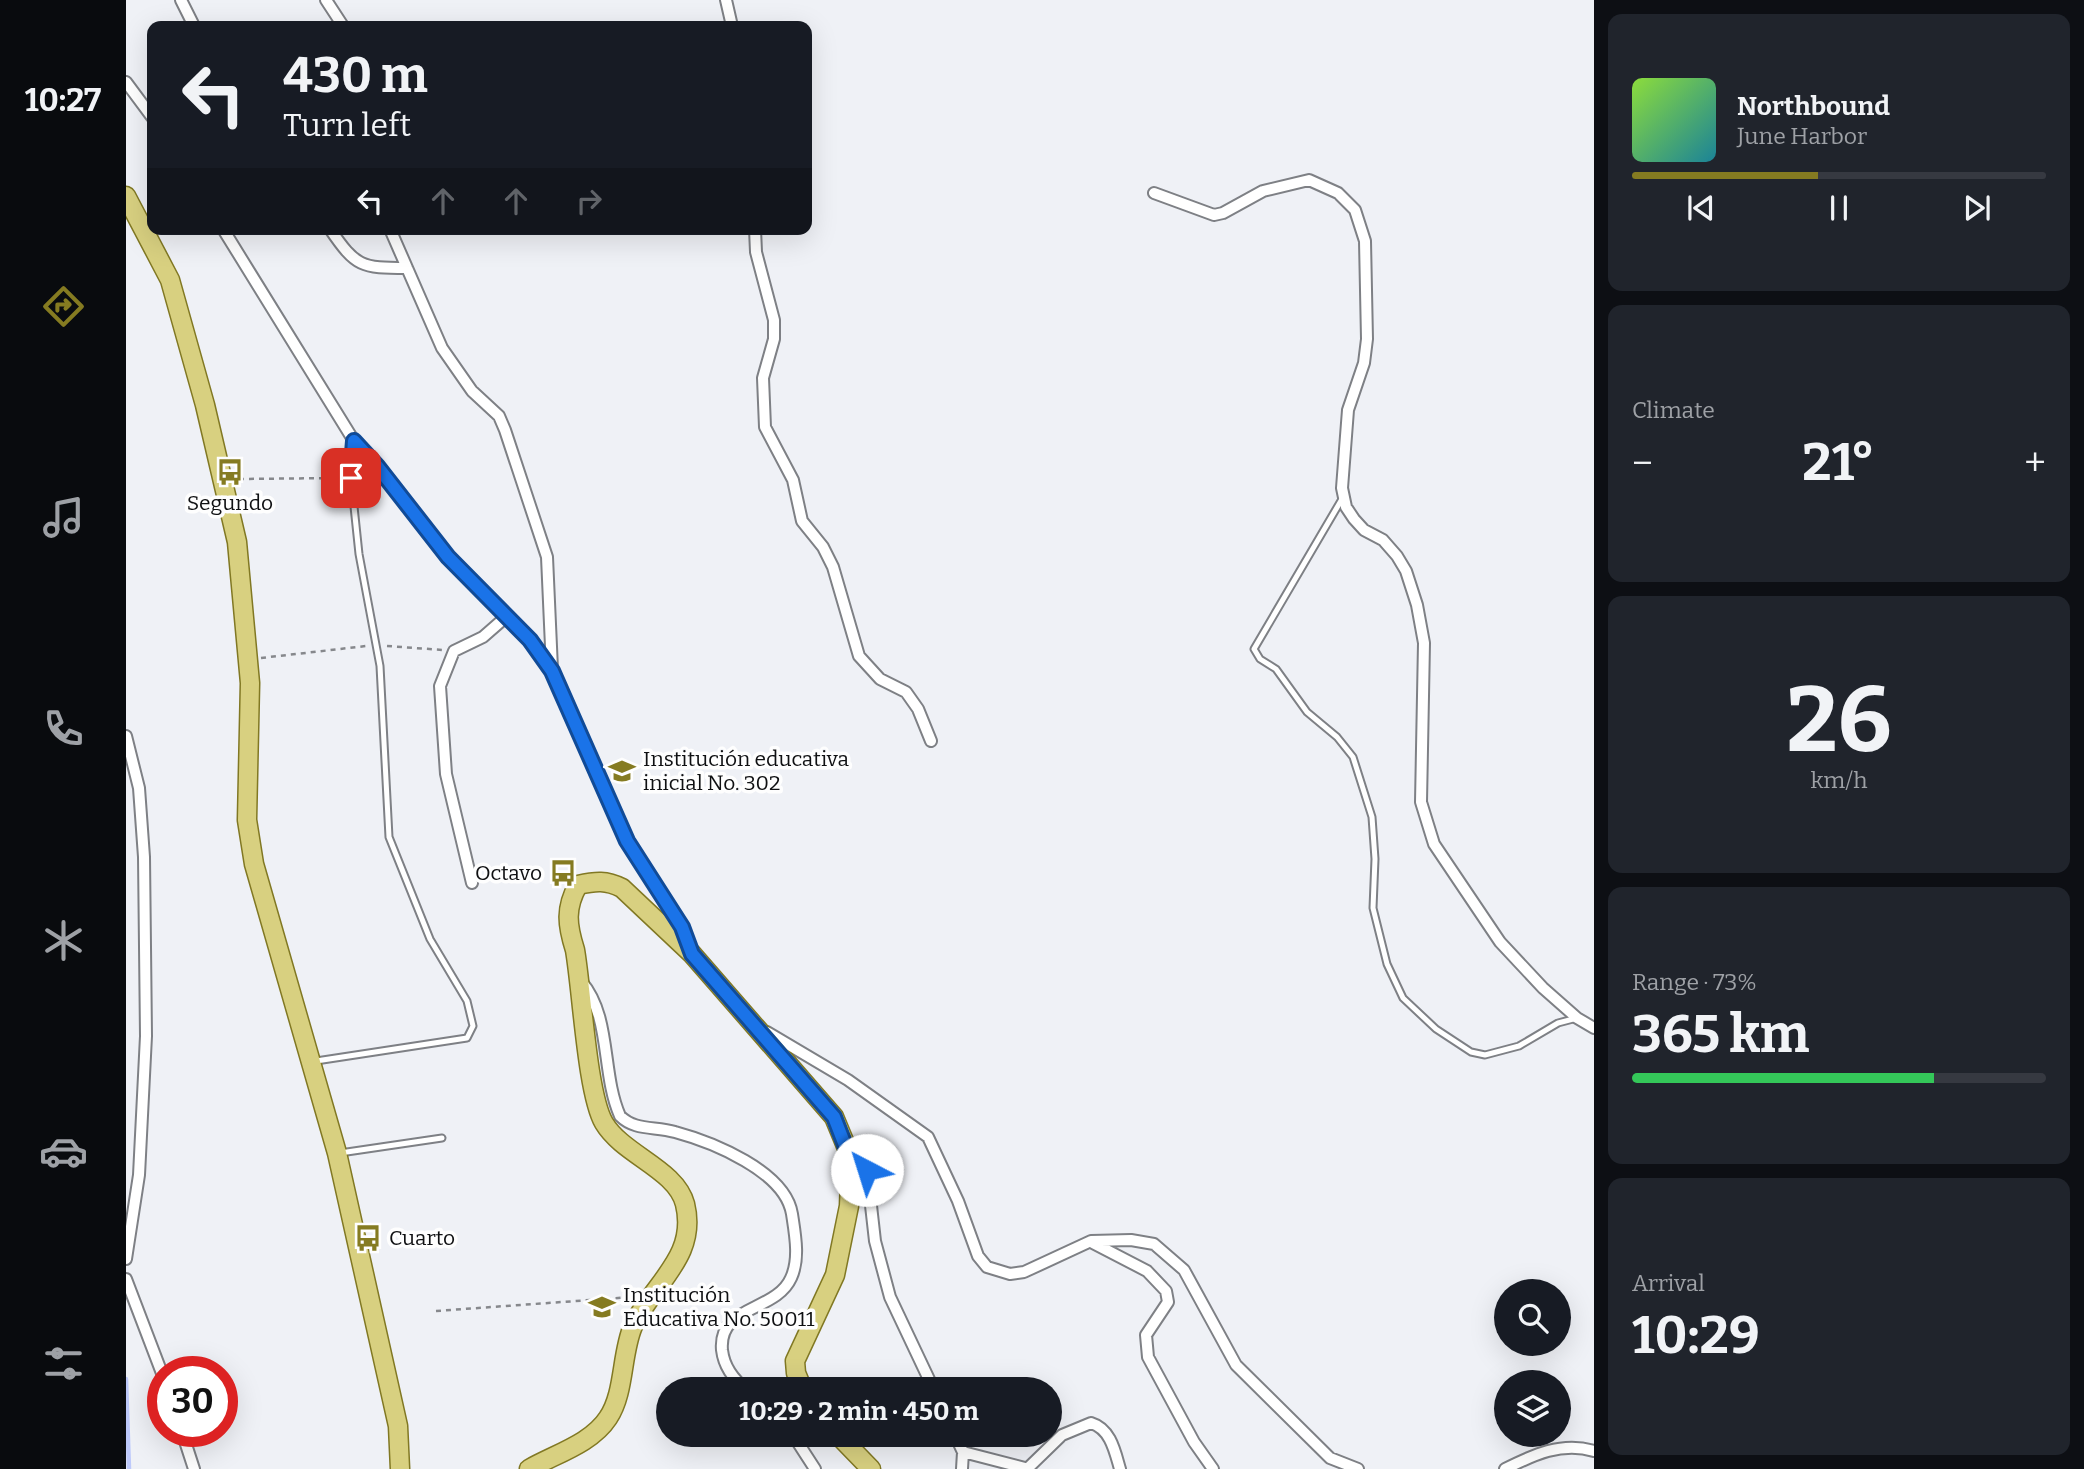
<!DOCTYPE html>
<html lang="en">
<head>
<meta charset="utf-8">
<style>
  :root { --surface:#171b24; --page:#20242c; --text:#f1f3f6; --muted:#9ea1a6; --line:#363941; --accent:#857b21 }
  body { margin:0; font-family:Bitter,serif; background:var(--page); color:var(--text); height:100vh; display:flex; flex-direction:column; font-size:26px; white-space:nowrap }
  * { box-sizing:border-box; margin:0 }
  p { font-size:23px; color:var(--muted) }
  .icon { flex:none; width:38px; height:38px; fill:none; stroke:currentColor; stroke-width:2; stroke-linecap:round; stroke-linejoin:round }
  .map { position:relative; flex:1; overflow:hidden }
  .details { display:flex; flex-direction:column; gap:14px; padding:14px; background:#0d0f14; width:490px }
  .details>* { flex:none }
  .banner { position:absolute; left:21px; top:21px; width:665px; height:214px; border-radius:14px; box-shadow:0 7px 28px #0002; background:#171b24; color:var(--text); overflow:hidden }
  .controls { position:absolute; left:1368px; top:1279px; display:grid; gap:14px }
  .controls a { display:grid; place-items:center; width:77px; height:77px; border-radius:50%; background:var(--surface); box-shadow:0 7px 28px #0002; font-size:35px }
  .speed { position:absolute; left:21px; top:1356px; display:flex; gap:14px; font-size:35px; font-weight:700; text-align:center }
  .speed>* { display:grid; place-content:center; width:91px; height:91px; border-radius:50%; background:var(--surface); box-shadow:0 7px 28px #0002; line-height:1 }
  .speed .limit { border:10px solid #d22; background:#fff; color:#111 }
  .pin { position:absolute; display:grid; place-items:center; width:60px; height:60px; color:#fff; margin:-30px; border-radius:14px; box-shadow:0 4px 10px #0006 }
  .me { position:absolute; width:77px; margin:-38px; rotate:320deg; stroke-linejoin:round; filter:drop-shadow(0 0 5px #0008) }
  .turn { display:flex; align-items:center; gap:24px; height:147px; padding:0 21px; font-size:32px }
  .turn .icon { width:91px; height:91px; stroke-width:2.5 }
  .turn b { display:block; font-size:49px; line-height:60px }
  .lanes { display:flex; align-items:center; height:66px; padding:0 21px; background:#0003; justify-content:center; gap:35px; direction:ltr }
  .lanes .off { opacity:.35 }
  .big { font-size:52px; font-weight:700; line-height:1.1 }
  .details .tile { flex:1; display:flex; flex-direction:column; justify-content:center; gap:10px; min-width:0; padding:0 24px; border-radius:14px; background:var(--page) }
  .details .dial { align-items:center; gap:0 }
  .dial b { font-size:91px; line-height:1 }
  .song { display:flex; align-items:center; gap:21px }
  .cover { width:84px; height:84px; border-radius:10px; background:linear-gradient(135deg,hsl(90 70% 55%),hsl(190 70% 35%)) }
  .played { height:7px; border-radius:4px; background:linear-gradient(90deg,var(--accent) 45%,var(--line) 45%) }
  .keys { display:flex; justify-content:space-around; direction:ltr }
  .heat { display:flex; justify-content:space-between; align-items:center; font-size:38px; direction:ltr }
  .charge { height:10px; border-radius:5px; background:linear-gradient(90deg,#34c759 73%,var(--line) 0) }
  .trip { position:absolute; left:530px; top:1377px; width:406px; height:70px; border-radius:35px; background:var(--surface); box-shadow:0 7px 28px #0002; font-weight:700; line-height:70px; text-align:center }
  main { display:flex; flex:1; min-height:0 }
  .menu { display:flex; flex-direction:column; width:126px; justify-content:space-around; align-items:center; background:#090b0e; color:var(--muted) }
  .menu .icon { width:49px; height:49px }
  .menu .active { color:var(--accent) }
  .menu b { font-size:32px; color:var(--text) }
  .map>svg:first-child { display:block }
</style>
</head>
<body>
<main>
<nav class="menu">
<b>10:27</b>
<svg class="icon active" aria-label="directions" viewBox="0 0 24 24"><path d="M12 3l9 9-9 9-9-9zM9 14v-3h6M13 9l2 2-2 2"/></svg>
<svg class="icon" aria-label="music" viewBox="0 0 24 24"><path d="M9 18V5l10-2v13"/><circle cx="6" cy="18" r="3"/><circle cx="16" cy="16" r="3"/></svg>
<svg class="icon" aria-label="phone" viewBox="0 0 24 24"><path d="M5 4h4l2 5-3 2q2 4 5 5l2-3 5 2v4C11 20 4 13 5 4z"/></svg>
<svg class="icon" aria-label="climate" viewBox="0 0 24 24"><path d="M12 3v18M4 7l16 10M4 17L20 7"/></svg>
<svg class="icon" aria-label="car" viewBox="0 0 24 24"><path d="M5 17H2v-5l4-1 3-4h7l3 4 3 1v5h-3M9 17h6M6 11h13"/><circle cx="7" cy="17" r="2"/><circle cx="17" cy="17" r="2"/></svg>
<svg class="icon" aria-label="filters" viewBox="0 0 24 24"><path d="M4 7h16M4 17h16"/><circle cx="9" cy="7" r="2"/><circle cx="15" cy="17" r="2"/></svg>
</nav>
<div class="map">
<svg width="1468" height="1469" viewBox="0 0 1468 1469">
  <rect width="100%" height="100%" fill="#eff1f6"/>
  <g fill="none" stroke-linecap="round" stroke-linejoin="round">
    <path stroke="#bdc9fb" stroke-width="4.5" d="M 0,1379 L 3,1469"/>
    <defs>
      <path id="service" d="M 1216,499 L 1128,649 L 1134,659 L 1150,669 L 1181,712 L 1211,737 L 1227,757 L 1246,817 L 1249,859 L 1247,908 L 1261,964 L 1277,998 L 1310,1029 L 1345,1052 L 1359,1055 L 1393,1046 L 1432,1023 L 1451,1018
        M 190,1061 L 341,1038 L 347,1026 L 341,1001 L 304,939 L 263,837 L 254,666 L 233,554 L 225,478 L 228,441
        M 214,1153 L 316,1138"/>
      <path id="minor" d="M 55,0 L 68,26
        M 200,0 L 217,26
        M 600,0 L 606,26
        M 0,82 L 26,117
        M 1028,193 L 1088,215 L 1097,213 L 1137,191 L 1183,180 L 1212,193 L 1229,210 L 1239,241 L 1241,339 L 1238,363 L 1222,410 L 1216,488 L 1220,507 L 1228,519 L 1238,530 L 1257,540 L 1271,556 L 1280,571 L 1291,605 L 1298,643 L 1295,802 L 1308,844 L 1374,942 L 1417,988 L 1451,1018 L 1468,1028
        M 97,229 L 228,441 L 251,465 L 322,557 L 404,640 L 426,671 L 501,841 L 556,927 L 564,948
        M 204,229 C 230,267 235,268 281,268
        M 264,229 L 316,348 L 346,391 L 373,416 L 379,430 L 421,557 L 426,669
        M 629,229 L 630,252 L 648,320 L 648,339 L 637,378 L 639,427 L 667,480 L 676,521 L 697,547 L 707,567 L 733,656 L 754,679 L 780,692 L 792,709 L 805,741
        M 0,736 L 13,788 L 18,857 L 20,1036 L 13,1175 L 0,1259
        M 346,883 L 320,774 L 314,686 L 328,651 L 357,637 L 381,616
        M 455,981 C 486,1017 475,1073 494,1116 C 509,1131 529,1126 549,1132 C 586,1142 659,1171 666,1214 C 669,1234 674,1259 665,1278 C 650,1312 592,1305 596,1350 C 598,1367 608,1380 621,1390
        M 641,1032 L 722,1080 L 802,1137 L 832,1201 L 852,1256 L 861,1267 L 884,1274 L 898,1272 L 965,1241 L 1005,1240 L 1028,1244 L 1058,1270 L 1110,1365 L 1204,1458 L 1232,1469
        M 725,1158 L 741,1170 L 749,1241 L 764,1297 L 808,1390
        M 967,1243 L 1021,1271 L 1040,1291 L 1042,1302 L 1020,1335 L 1022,1357 L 1068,1442 L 1087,1469
        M 0,1279 L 37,1376
        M 56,1432 L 68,1469
        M 667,1435 L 689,1469
        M 829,1435 L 837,1452 L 903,1469
        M 902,1468 L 936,1435 L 965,1423 C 985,1429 989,1452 994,1469
        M 836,1469 L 837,1452
        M 1379,1469 C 1407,1455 1436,1441 1468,1451"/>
      <path id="primary" d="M 0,196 L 44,280 L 79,405 L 111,542 L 124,683 L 121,820 L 128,864 L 211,1153 L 272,1426 L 274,1469
        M 712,1435 L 745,1469
        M 403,1469 C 429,1454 465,1444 482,1418 C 499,1393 495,1354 507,1326 C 527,1283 572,1257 559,1204 C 550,1169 497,1155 478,1123 C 461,1094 456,990 449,950 C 441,925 439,908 452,885 C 470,881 480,880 496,888 L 566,954 L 708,1117 L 725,1158 L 723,1206 L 709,1275 L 669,1361 L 670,1373 L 677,1390"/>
    </defs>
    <use href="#service" stroke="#7e8085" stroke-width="9"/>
    <use href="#minor" stroke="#7e8085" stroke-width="14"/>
    <use href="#primary" stroke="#817823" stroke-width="21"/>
    <path stroke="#86888c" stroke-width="2.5" stroke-dasharray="5 5" stroke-linecap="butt" d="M 113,479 L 215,478
      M 261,646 L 317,650
      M 135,658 L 240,646
      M 310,1311 L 506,1297"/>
    <use href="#service" stroke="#fff" stroke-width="5"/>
    <use href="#minor" stroke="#fff" stroke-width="10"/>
    <use href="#primary" stroke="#d8d080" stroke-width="18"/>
  </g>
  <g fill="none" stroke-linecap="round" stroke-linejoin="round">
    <defs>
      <path id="route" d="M 225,478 L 228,441 L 251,466 L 322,557 L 404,640 L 426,671 L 501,841 L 556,927 L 566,954 L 708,1117 L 724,1158 L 741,1170"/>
    </defs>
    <use href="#route" stroke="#114b97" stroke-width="18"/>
    <use href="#route" stroke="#1a73e8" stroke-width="12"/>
  </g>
  <defs>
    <symbol id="bus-bare" viewBox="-9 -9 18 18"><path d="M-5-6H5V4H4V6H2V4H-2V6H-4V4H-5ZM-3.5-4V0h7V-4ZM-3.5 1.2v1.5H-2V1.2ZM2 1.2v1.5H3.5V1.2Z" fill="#857b21" stroke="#fefefe" stroke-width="2.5" paint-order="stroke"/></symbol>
    <symbol id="school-bare" viewBox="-9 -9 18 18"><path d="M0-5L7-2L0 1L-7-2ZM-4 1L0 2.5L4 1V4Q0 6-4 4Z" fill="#857b21" stroke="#fefefe" stroke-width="2.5" paint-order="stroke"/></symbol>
  </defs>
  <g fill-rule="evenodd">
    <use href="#bus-bare" x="85" y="453" width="38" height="38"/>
    <use href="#school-bare" x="477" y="752" width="38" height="38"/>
    <use href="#bus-bare" x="418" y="854" width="38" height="38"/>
    <use href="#bus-bare" x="223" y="1219" width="38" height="38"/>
    <use href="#school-bare" x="457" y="1288" width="38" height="38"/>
  </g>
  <g text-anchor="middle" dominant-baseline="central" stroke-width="7" stroke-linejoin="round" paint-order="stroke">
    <g font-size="21" fill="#0f1012" stroke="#fefefe" text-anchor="start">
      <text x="104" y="503" text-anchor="middle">Segundo</text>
      <text x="517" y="759">Institución educativa<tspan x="517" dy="24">inicial No. 302</tspan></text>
      <text x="416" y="873" text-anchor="end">Octavo</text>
      <text x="263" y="1238">Cuarto</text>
      <text x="497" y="1295">Institución<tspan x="497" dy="24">Educativa No. 50011</tspan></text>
    </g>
  </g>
</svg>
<div class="controls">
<a><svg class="icon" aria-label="search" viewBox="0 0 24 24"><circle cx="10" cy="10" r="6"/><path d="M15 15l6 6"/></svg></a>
<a><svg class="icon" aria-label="layers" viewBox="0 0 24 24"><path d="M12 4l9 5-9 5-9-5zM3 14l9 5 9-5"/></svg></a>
</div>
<div class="speed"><div class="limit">30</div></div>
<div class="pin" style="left:225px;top:478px;background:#d93025"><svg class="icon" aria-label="arrive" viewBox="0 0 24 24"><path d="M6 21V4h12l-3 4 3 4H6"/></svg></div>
<svg class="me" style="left:741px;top:1170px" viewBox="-20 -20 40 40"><circle r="19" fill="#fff"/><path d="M0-13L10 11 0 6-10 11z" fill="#1a73e8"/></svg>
<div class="trip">10:29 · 2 min · 450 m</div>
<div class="banner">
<div class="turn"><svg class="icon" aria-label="left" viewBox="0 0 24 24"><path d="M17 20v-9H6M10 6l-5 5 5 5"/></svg><div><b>430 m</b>Turn left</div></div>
<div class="lanes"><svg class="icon" aria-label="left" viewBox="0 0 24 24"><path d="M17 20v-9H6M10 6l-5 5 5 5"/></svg><svg class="icon off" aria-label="ahead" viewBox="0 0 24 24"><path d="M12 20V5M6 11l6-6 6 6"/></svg><svg class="icon off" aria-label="ahead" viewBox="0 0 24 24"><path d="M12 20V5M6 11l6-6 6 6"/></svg><svg class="icon off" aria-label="right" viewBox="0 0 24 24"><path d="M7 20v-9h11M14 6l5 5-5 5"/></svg></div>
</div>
</div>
<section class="details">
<div class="tile">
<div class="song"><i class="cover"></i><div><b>Northbound</b><p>June Harbor</p></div></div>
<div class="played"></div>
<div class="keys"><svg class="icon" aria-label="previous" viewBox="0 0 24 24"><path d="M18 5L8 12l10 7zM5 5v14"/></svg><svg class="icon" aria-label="pause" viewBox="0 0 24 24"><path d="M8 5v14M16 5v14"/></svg><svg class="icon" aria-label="next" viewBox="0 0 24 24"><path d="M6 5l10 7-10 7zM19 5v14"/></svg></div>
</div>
<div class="tile"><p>Climate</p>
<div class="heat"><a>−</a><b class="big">21°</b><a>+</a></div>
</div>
<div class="tile dial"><b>26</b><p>km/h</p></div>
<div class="tile"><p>Range · 73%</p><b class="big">365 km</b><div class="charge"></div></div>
<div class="tile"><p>Arrival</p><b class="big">10:29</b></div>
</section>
</main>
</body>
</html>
